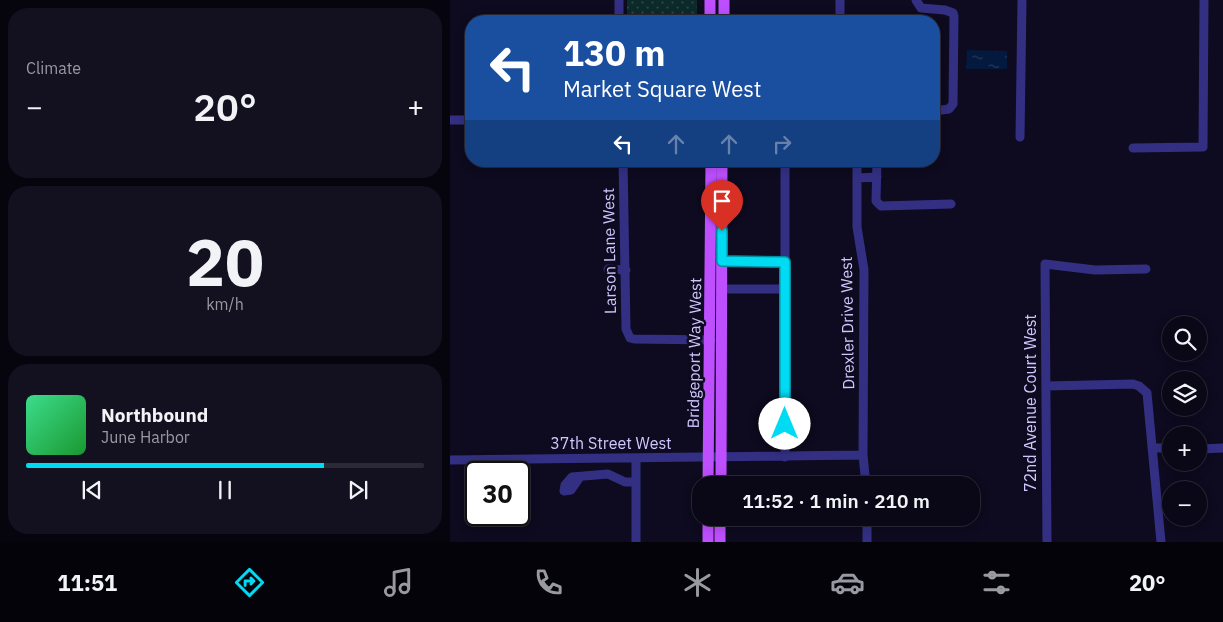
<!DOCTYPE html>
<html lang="en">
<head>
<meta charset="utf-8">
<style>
  :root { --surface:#0a0817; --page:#131120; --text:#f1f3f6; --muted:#999aa1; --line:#2a2936; --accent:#00daf3 }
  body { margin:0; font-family:"IBM Plex Sans",sans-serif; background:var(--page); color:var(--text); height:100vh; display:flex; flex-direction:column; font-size:19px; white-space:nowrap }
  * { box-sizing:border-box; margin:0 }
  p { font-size:16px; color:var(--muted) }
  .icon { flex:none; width:28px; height:28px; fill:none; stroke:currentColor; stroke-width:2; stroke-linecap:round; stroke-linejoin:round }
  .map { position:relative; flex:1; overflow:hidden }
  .panel { display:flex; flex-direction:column; gap:8px; padding:8px; background:#06040d; width:450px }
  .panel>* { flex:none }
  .guide { position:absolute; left:15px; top:15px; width:475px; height:152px; border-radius:20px; box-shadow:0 2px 12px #0003,0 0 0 1px var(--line); background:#1a4fa0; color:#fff; overflow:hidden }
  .tools { position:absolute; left:712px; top:316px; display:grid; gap:10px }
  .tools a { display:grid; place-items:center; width:45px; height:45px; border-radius:50%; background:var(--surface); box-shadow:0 2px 12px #0003,0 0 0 1px var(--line); font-size:25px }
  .speed { position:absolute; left:15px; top:461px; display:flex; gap:10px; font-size:25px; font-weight:700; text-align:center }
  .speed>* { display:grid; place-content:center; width:65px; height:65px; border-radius:50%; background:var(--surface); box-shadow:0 2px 12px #0003,0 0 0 1px var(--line); line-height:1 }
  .speed .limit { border:2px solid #111; border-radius:8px; background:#fff; color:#111 }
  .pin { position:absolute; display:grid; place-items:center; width:42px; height:42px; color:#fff; margin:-51px -21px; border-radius:50% 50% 50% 0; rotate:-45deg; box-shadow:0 0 5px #0007 }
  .pin .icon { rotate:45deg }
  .me { position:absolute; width:55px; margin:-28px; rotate:0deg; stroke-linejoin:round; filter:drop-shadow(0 0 4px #0008) }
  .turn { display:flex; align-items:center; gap:18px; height:105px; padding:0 15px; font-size:22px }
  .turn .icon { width:65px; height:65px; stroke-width:2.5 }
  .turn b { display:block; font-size:35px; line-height:42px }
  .lanes { display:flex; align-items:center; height:48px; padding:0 15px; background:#0003; justify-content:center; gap:25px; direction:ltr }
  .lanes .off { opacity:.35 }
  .big { font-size:38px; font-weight:600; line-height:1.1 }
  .panel .tile { flex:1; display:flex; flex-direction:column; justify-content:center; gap:8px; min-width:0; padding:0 18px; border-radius:20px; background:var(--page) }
  .panel .dial { align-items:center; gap:0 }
  .dial b { font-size:65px; line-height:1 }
  .song { display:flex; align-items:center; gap:15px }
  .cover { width:60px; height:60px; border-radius:8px; background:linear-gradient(135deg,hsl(150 70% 55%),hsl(130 70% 35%)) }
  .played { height:5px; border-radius:2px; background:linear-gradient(90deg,var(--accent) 75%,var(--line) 75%) }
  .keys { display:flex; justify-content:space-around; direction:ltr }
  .heat { display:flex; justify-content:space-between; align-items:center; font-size:28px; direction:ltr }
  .trip { position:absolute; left:242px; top:476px; width:288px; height:50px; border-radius:20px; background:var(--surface); box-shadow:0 2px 12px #0003,0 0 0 1px var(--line); font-weight:600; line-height:50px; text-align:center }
  .tabs { display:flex; height:80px; justify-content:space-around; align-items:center; background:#040309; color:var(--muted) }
  .tabs .icon { width:35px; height:35px }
  .tabs .current { color:var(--accent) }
  .tabs b { font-size:22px; color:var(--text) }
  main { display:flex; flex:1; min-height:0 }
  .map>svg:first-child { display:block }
</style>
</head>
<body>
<main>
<section class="panel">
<div class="tile"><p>Climate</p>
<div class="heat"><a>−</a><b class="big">20°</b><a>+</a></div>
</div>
<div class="tile dial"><b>20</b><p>km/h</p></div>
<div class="tile">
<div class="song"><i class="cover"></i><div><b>Northbound</b><p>June Harbor</p></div></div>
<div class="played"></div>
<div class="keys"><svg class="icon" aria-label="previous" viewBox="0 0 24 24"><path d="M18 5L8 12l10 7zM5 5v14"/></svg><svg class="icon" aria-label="pause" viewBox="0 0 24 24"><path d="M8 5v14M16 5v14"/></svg><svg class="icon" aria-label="next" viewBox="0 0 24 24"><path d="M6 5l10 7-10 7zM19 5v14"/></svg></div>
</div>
</section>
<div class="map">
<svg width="773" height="542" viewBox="0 0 773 542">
  <defs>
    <pattern id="green-dots" width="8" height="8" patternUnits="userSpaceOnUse" patternTransform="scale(1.25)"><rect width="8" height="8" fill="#0c2a29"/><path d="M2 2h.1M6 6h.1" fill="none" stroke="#2e4749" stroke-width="1.8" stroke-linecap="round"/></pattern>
    <pattern id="water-ripples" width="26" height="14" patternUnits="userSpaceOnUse" patternTransform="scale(1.25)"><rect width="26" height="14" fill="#04193e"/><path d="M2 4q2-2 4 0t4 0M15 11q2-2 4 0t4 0" fill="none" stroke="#28395b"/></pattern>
  </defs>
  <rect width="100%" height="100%" fill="#0e0a1f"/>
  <path fill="url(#green-dots)" d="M 177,0 L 247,0 L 247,21 L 177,21 Z"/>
  <path fill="url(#water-ripples)" d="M 517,50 L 557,51 L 557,69 L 516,69 Z"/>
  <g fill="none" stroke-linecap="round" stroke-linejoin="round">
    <path stroke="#333084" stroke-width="9" d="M 169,0 L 169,21
      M 390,0 L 390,21
      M 466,0 L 471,8 L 495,10 L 503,13 L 504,16 L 503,104 L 499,109 L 484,111
      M 0,120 L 21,120
      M 570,137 L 572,0
      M 683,148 L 753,147 L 754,0
      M 173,161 L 176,329 L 180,338 L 184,339 L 261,340
      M 407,161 L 407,227 L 414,270 L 413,455 L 416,485
      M 427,161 L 426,201 L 431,206 L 501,204
      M 407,178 L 427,177
      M 272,261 L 335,262
      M 158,269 L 176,270
      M 272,289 L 335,289
      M 596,386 L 683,384 L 689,386 L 697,393 L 711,542
      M 702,448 L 721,448
      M 749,449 L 773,448
      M 335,457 L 335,161
      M 0,460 L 413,455
      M 130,477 L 121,490 L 114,491 L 115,485 L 122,477 L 158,474 L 175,482 L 186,482
      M 417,518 L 417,542
      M 186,542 L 186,458
      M 597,542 L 595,264 L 645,270 L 696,269"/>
    <path stroke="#be4fff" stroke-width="11" d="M 260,21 L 260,0
      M 274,21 L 274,0
      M 258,485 L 261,161
      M 271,485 L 272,161
      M 258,542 L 258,518
      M 270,542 L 270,518"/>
  </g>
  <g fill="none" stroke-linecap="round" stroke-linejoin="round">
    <defs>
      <path id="route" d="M 272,231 L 272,261 L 335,262 L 335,424"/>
    </defs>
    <use href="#route" stroke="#008e9e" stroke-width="12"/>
    <use href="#route" stroke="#00daf3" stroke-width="9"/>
  </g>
  <g text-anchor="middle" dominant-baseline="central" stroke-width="5" stroke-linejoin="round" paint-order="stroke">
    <g font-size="16" fill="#cfc8ff" stroke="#0e0a1f">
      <text transform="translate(159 251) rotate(-91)">Larson Lane West</text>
      <text transform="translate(397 323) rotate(-91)">Drexler Drive West</text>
      <text transform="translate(244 353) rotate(-89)">Bridgeport Way West</text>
      <text transform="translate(580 403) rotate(-90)">72nd Avenue Court West</text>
      <text x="161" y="443">37th Street West</text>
    </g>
  </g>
</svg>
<div class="tools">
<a><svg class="icon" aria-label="search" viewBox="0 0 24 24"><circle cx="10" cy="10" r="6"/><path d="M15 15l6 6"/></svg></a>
<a><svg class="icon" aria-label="layers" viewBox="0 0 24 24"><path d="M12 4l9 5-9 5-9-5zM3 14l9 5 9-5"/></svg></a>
<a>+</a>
<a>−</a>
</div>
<div class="speed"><div class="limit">30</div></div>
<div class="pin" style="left:272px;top:231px;background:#d93025"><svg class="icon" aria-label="arrive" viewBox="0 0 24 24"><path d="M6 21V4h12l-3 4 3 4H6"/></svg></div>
<svg class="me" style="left:335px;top:424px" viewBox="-20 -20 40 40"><circle r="19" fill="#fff"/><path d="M0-13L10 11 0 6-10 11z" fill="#00daf3"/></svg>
<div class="trip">11:52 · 1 min · 210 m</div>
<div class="guide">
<div class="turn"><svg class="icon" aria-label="left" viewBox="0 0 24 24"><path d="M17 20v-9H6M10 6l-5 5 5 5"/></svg><div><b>130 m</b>Market Square West</div></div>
<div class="lanes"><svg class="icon" aria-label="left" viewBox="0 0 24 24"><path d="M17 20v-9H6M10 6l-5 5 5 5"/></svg><svg class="icon off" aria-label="ahead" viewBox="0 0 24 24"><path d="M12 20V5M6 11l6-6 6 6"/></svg><svg class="icon off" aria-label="ahead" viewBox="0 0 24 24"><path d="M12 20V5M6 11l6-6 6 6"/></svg><svg class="icon off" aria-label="right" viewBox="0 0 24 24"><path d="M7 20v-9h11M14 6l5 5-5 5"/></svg></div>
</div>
</div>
</main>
<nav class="tabs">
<b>11:51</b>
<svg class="icon current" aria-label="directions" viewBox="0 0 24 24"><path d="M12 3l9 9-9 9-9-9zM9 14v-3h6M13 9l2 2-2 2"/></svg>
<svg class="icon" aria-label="music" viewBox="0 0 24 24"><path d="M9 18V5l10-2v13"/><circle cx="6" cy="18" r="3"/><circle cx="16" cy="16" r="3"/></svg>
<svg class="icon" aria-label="phone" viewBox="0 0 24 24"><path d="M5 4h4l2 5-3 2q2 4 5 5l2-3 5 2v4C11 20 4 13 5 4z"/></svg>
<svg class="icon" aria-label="climate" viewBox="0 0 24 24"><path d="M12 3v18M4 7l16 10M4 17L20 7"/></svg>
<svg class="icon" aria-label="car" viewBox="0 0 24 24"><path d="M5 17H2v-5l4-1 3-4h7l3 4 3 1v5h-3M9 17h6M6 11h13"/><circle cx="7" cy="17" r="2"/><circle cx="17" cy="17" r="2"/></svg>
<svg class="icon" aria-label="filters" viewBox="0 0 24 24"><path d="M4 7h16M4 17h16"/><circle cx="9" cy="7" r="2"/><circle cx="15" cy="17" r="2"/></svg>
<b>20°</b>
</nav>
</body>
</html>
